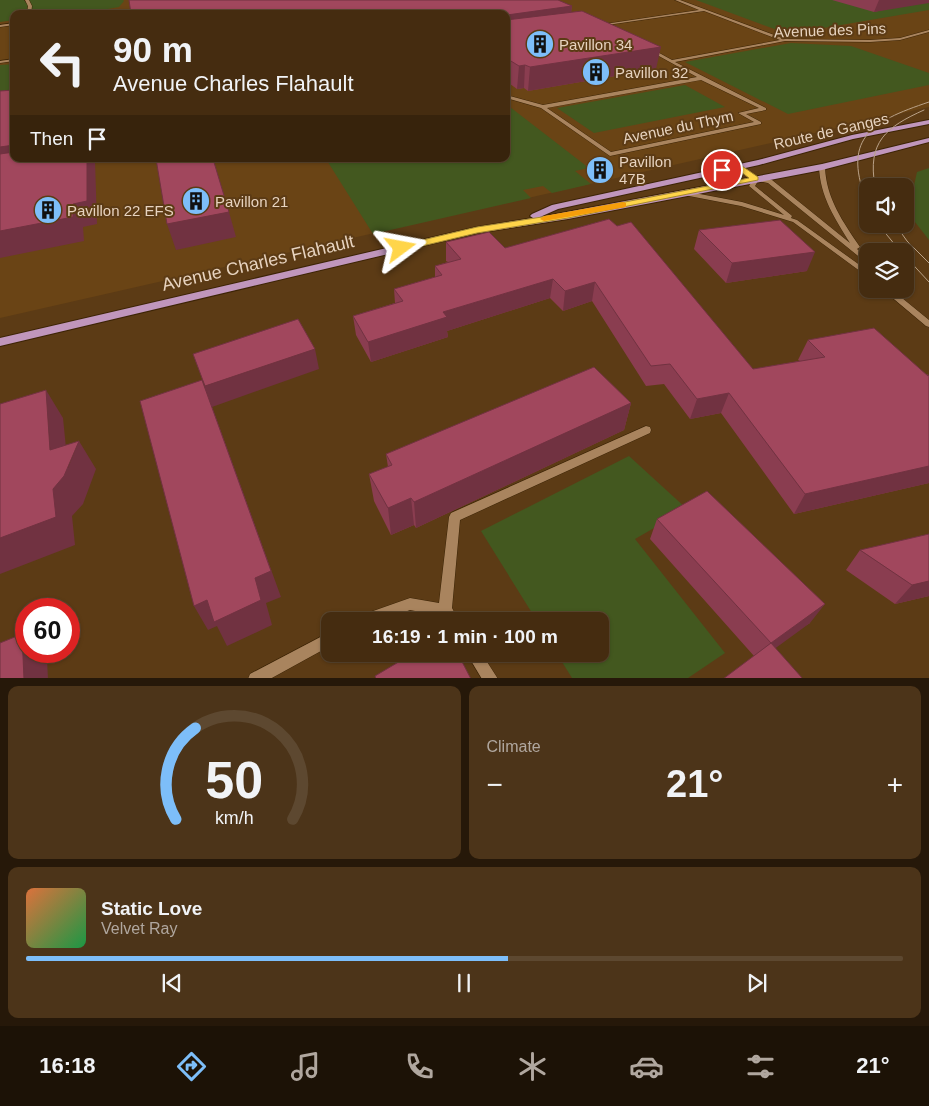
<!DOCTYPE html>
<html lang="en">
<head>
<meta charset="utf-8">
<style>
  :root { --surface:#452c10; --page:#4c3419; --text:#f1f3f6; --muted:#b0a79f; --line:#5d4830; --accent:#7dbef9 }
  body { margin:0; font-family:Arial,sans-serif; background:var(--page); color:var(--text); height:100vh; display:flex; flex-direction:column; font-size:19px; white-space:nowrap }
  * { box-sizing:border-box; margin:0 }
  p { font-size:16px; color:var(--muted) }
  .icon { flex:none; width:28px; height:28px; fill:none; stroke:currentColor; stroke-width:2; stroke-linecap:round; stroke-linejoin:round }
  .map { position:relative; height:678px; overflow:hidden }
  .drawer { display:flex; flex-direction:column; gap:8px; padding:8px; background:#261809; flex:1 }
  .drawer>* { flex:none }
  .top-card { position:absolute; left:10px; top:10px; width:500px; height:152px; border-radius:10px; box-shadow:0 1px 4px #0004,0 0 0 1px var(--line); background:#452c10; color:var(--text); overflow:hidden }
  .buttons { position:absolute; left:859px; top:178px; display:grid; gap:10px }
  .buttons a { display:grid; place-items:center; width:55px; height:55px; border-radius:10px; background:var(--surface); box-shadow:0 1px 4px #0004,0 0 0 1px var(--line); font-size:25px }
  .speed { position:absolute; left:15px; top:598px; display:flex; gap:10px; font-size:25px; font-weight:700; text-align:center }
  .speed>* { display:grid; place-content:center; width:65px; height:65px; border-radius:50%; background:var(--surface); box-shadow:0 1px 4px #0004,0 0 0 1px var(--line); line-height:1 }
  .speed .limit { border:8px solid #d22; background:#fff; color:#111 }
  .pin { position:absolute; display:grid; place-items:center; width:42px; height:42px; color:#fff; margin:-21px; border:2px solid #fff; border-radius:50%; box-shadow:0 1px 5px #0007 }
  .me { position:absolute; width:55px; margin:-28px; rotate:77deg; stroke-linejoin:round; filter:drop-shadow(0 0 4px #0008) }
  .turn { display:flex; align-items:center; gap:18px; height:105px; padding:0 20px; font-size:22px }
  .turn .icon { width:65px; height:65px; stroke-width:2.5 }
  .turn b { display:block; font-size:35px; line-height:42px }
  .then { display:flex; align-items:center; height:48px; padding:0 20px; background:#0003; gap:10px; font-size:19px }
  .big { font-size:38px; font-weight:800; line-height:1.1 }
  .drawer .card { flex:1; display:flex; flex-direction:column; justify-content:center; gap:8px; min-width:0; padding:0 18px; border-radius:10px; background:var(--page) }
  .drawer .dial { align-items:center; gap:0 }
  .dial svg { height:130px; overflow:visible; fill:none; stroke:var(--line); stroke-width:7; stroke-linecap:round; text-anchor:middle }
  .dial text { fill:var(--text); stroke:none }
  .song { display:flex; align-items:center; gap:15px }
  .cover { width:60px; height:60px; border-radius:8px; background:linear-gradient(135deg,hsl(20 70% 55%),hsl(140 70% 35%)) }
  .played { height:5px; border-radius:2px; background:linear-gradient(90deg,var(--accent) 55%,var(--line) 55%) }
  .keys { display:flex; justify-content:space-around; direction:ltr }
  .heat { display:flex; justify-content:space-between; align-items:center; font-size:28px; direction:ltr }
  .drawer .tiles { flex:1; display:grid; gap:8px; grid-template-columns:1fr 1fr }
  .card:last-child { grid-column:span 2 }
  .trip { position:absolute; left:321px; top:612px; width:288px; height:50px; border-radius:10px; background:var(--surface); box-shadow:0 1px 4px #0004,0 0 0 1px var(--line); font-weight:800; line-height:50px; text-align:center }
  .dock { display:flex; height:80px; justify-content:space-around; align-items:center; background:#1c1206; color:var(--muted) }
  .dock .icon { width:35px; height:35px }
  .dock .on { color:var(--accent) }
  .dock b { font-size:22px; color:var(--text) }
  .map>svg:first-child { display:block }
</style>
</head>
<body>
<div class="map">
<svg width="929" height="679" viewBox="0 0 929 679">
  <rect width="100%" height="100%" fill="#5c3b15"/>
  <path fill="#6a4415" fill-rule="evenodd" d="M 0,0 L 929,0 L 929,107 L 0,318 ZM 14,14 L 506,14 L 506,159 L 14,159 Z"/>
  <path fill="#43581f" d="M 0,0 L 123,0 L 124,1 L 119,7 L 79,14 L 14,14 L 14,20 L 0,22 Z
    M 696,0 L 929,0 L 929,10 L 788,34 Z
    M 791,43 L 851,46 L 929,73 L 929,85 L 788,114 L 685,62 Z
    M 14,64 L 14,95 L 0,97 L 0,65 Z
    M 685,85 L 725,107 L 594,133 L 557,108 Z
    M 506,104 L 589,168 L 575,171 L 591,184 L 552,193 L 543,186 L 523,190 L 531,198 L 373,234 L 326,159 L 506,159 Z
    M 929,168 L 929,240 L 915,222 L 913,190 L 917,172 Z
    M 629,456 L 687,509 L 635,539 L 725,653 L 688,678 L 572,678 L 557,654 L 600,654 L 600,621 L 537,621 L 481,531 Z"/>
  <g fill="none" stroke-linecap="round" stroke-linejoin="round">
    <defs>
      <path id="minor" d="M 25,0 L 29,0 L 32,6 L 31,14 L 27,14 L 28,6 Z
        M 675,0 L 680,0 L 785,39 L 870,40 L 900,38 L 929,30 L 929,32 L 900,40 L 870,42 L 785,41 L 675,62 L 766,108 L 766,110 L 746,114 L 761,122 L 761,124 L 610,156 L 541,108 L 506,98 L 506,95 L 543,105 L 697,77 L 648,50 L 652,49 L 672,60 L 780,40 L 704,11 L 600,26 L 598,25 L 699,10 ZM 701,80 L 759,108 L 738,113 L 754,122 L 611,152 L 547,108 Z
        M 143,11 L 142,13 L 117,14 L 119,13 Z
        M 14,23 L 14,25 L 0,27 L 0,25 Z
        M 14,59 L 14,61 L 0,63 L 0,61 Z
        M 822,165 L 825,167 C 826,198 843,222 860,247 L 857,249 L 868,258 L 868,264 L 768,183 L 758,181 L 755,186 L 791,215 L 792,216 L 791,218 L 797,220 L 868,271 L 868,277 L 793,222 L 741,206 L 684,195 L 681,193 L 684,191 L 742,202 L 784,215 L 749,186 L 754,178 L 772,180 L 850,243 C 835,219 820,196 819,167 Z
        M 882,289 L 891,289 L 929,320 L 929,327 L 926,326 Z
        M 646,426 L 650,427 L 651,430 L 650,433 L 460,520 L 452,608 L 459,621 L 445,621 L 441,616 L 410,610 L 381,621 L 358,621 L 359,616 L 410,598 L 439,603 L 449,517 L 451,513 Z
        M 330,632 L 330,646 L 270,679 L 248,679 L 250,674 Z
        M 467,654 L 482,654 L 498,679 L 482,679 Z"/>
      <path id="major" d="M 929,120 L 929,124 L 853,139 L 759,165 L 558,209 L 540,217 L 822,164 L 929,138 L 929,142 L 822,170 L 568,219 L 477,233 L 0,346 L 0,338 L 477,227 L 533,218 L 530,216 L 532,214 L 552,205 L 758,160 L 852,135 Z"/>
    </defs>
    <use href="#minor" stroke="#3c2406" stroke-width="1"/>
    <use href="#major" stroke="#3c2406" stroke-width="2"/>
    <use href="#minor" fill="#a9845e" fill-rule="evenodd"/>
    <use href="#major" fill="#c096bc" fill-rule="evenodd"/>
    <path stroke="#baa288" stroke-width="1" d="M 875,186 C 867,142 886,127 924,110
      M 868,205 C 841,139 869,122 929,102
      M 878,224 L 900,251
      M 895,224 L 907,241 L 929,263
      M 905,256 L 929,282"/>
  </g>
  <path fill="#8a3d50" d="M 832,0 L 929,0 L 874,12 Z
    M 572,6 L 571,12 L 656,69 L 528,91 L 524,88 L 517,89 L 506,81 L 506,14 Z
    M 609,219 L 753,369 L 800,361 L 798,360 L 808,340 L 929,375 L 929,483 L 794,514 L 721,413 L 690,419 L 664,384 L 646,386 L 592,301 L 563,311 L 550,298 L 447,331 L 448,337 L 371,362 L 356,335 L 353,316 L 395,303 L 394,289 L 435,277 L 435,266 L 448,262 L 446,261 L 446,242 L 505,248 Z
    M 699,230 L 807,271 L 726,283 L 694,249 Z
    M 631,403 L 624,430 L 416,528 L 414,525 L 391,535 L 374,501 L 369,474 L 388,467 L 386,454 Z
    M 657,519 L 810,623 L 754,656 L 650,539 Z
    M 860,550 L 929,596 L 895,604 L 846,570 Z"/>
  <path fill="#713241" d="M 879,0 L 929,0 L 929,3 L 874,12 Z
    M 572,6 L 570,26 L 506,35 L 507,15 Z
    M 661,47 L 656,69 L 528,91 L 530,67 Z
    M 525,65 L 524,88 L 517,89 L 519,66 Z
    M 14,145 L 14,159 L 0,170 L 0,147 Z
    M 87,159 L 95,159 L 95,160 L 97,224 L 83,227 L 84,241 L 0,258 L 0,231 L 73,204 Z
    M 229,212 L 236,237 L 176,250 L 167,224 Z
    M 815,252 L 807,271 L 726,283 L 732,263 Z
    M 553,279 L 550,298 L 447,331 L 448,337 L 371,362 L 368,342 L 443,312 Z
    M 595,282 L 592,301 L 563,311 L 565,291 Z
    M 315,349 L 319,369 L 212,407 L 281,597 L 266,603 L 272,625 L 227,646 L 217,626 L 208,630 L 194,606 L 205,386 Z
    M 46,390 L 63,418 L 68,468 L 79,441 L 96,469 L 83,504 L 72,516 L 75,545 L 0,574 L 0,538 L 53,489 Z
    M 729,393 L 721,413 L 690,419 L 697,399 Z
    M 631,403 L 624,430 L 416,528 L 414,502 Z
    M 929,466 L 929,483 L 794,514 L 805,494 Z
    M 411,498 L 414,525 L 391,535 L 388,508 Z
    M 929,581 L 929,596 L 895,604 L 912,585 Z
    M 825,604 L 810,623 L 758,661 L 771,643 Z
    M 22,634 L 26,638 L 26,651 L 39,651 L 47,659 L 48,679 L 24,679 Z"/>
  <path fill="#a1475d" stroke="#713241" d="M 129,0 L 558,0 L 572,6 L 507,15 L 506,16 L 506,14 L 131,14 Z
    M 582,11 L 661,47 L 530,67 L 525,65 L 519,66 L 506,58 L 506,20 Z
    M 14,90 L 14,145 L 0,147 L 0,91 Z
    M 14,152 L 14,159 L 87,159 L 87,201 L 73,204 L 73,217 L 0,231 L 0,154 Z
    M 156,159 L 213,159 L 229,212 L 167,224 Z
    M 609,219 L 617,226 L 631,222 L 753,369 L 825,357 L 808,340 L 874,328 L 928,376 L 929,375 L 929,466 L 805,494 L 729,393 L 697,399 L 670,364 L 651,366 L 595,282 L 565,291 L 553,279 L 443,312 L 447,317 L 368,342 L 353,316 L 403,301 L 394,289 L 442,275 L 435,266 L 461,259 L 446,242 L 489,232 L 505,248 Z
    M 780,220 L 815,252 L 732,263 L 699,230 Z
    M 298,319 L 315,349 L 205,386 L 193,354 Z
    M 594,367 L 631,403 L 414,502 L 411,498 L 388,508 L 369,474 L 392,465 L 386,454 Z
    M 202,380 L 271,571 L 255,578 L 261,600 L 214,622 L 207,600 L 194,606 L 140,401 Z
    M 46,390 L 50,450 L 79,441 L 64,476 L 53,489 L 56,517 L 0,538 L 0,404 Z
    M 707,491 L 825,604 L 771,643 L 657,519 Z
    M 929,534 L 929,581 L 912,585 L 860,550 Z
    M 22,634 L 24,679 L 0,679 L 0,643 Z
    M 771,643 L 803,679 L 723,679 Z
    M 412,654 L 458,654 L 471,679 L 376,679 L 375,676 Z"/>
  <path fill="#ffd54a" stroke="#a68a30" d="M 739,164 L 758,177 L 758,180 L 568,218 L 477,233 L 401,251 L 396,248 L 397,246 L 477,227 L 568,213 L 749,178 L 737,169 L 722,172 L 718,170 Z"/>
  <path fill="#f59e0b" d="M 623,202 L 626,203 L 626,207 L 544,221 L 540,219 L 544,216 Z"/>
  <defs>
    <symbol id="building-disc" viewBox="-11 -11 22 22"><circle r="9.5" fill="#7dbef9" stroke="#5c3b15"/><path d="M-4-6H4V6H1V3H-1V6H-4ZM-2.5-4.3h1.7v1.8h-1.7ZM.8-4.3h1.7v1.8H.8ZM-2.5-1h1.7V.8h-1.7ZM.8-1h1.7V.8H.8Z" fill="#111"/></symbol>
  </defs>
  <g fill-rule="evenodd">
    <use href="#building-disc" x="524" y="28" width="32" height="32"/>
    <use href="#building-disc" x="580" y="56" width="32" height="32"/>
    <use href="#building-disc" x="584" y="154" width="32" height="32"/>
    <use href="#building-disc" x="180" y="185" width="32" height="32"/>
    <use href="#building-disc" x="32" y="194" width="32" height="32"/>
  </g>
  <g text-anchor="middle" dominant-baseline="central" stroke-width="4" stroke-linejoin="round" paint-order="stroke">
    <g font-size="15" fill="#e7d3bf" stroke="#5c3b15">
      <text transform="translate(830 30) rotate(-2)">Avenue des Pins</text>
      <text transform="translate(678 127) rotate(-12)">Avenue du Thym</text>
      <text transform="translate(831 131) rotate(-13)">Route de Ganges</text>
    </g>
    <g font-size="15" fill="#e7d3bf" stroke="#5c3b15" text-anchor="start">
      <text x="559" y="44">Pavillon 34</text>
      <text x="615" y="72">Pavillon 32</text>
      <text x="619" y="161">Pavillon<tspan x="619" dy="17">47B</tspan></text>
      <text x="215" y="201">Pavillon 21</text>
      <text x="67" y="210">Pavillon 22 EFS</text>
    </g>
    <g font-size="18" fill="#e7d3bf" stroke="#5c3b15">
      <text transform="translate(258 263) rotate(-13)">Avenue Charles Flahault</text>
    </g>
  </g>
</svg>
<div class="buttons">
<a><svg class="icon" aria-label="sound" viewBox="0 0 24 24"><path d="M4 9h4l5-4v14l-5-4H4zM17 9q2 3 0 6"/></svg></a>
<a><svg class="icon" aria-label="layers" viewBox="0 0 24 24"><path d="M12 4l9 5-9 5-9-5zM3 14l9 5 9-5"/></svg></a>
</div>
<div class="speed"><div class="limit">60</div></div>
<div class="pin" style="left:722px;top:170px;background:#d93025"><svg class="icon" aria-label="arrive" viewBox="0 0 24 24"><path d="M6 21V4h12l-3 4 3 4H6"/></svg></div>
<svg class="me" style="left:401px;top:248px" viewBox="-20 -20 40 40"><path d="M0-17L14 15 0 8-14 15z" fill="#ffd54a" stroke="#fff" stroke-width="4"/></svg>
<div class="trip">16:19 · 1 min · 100 m</div>
<div class="top-card">
<div class="turn"><svg class="icon" aria-label="left" viewBox="0 0 24 24"><path d="M17 20v-9H6M10 6l-5 5 5 5"/></svg><div><b>90 m</b>Avenue Charles Flahault</div></div>
<div class="then">Then<svg class="icon" aria-label="arrive" viewBox="0 0 24 24"><path d="M6 21V4h12l-3 4 3 4H6"/></svg></div>
</div>
</div>
<section class="drawer">
<div class="tiles">
<div class="card dial"><svg viewBox="0 0 100 80">
<path d="M14 69A42 42 0 1 1 86 69"/>
<path d="M14 69A42 42 0 0 1 26 13" stroke="#7dbef9"/>
<text x="50" y="56" font-size="32" font-weight="700">50</text>
<text x="50" y="72" font-size="11">km/h</text>
</svg></div>
<div class="card"><p>Climate</p>
<div class="heat"><a>−</a><b class="big">21°</b><a>+</a></div>
</div>
<div class="card">
<div class="song"><i class="cover"></i><div><b>Static Love</b><p>Velvet Ray</p></div></div>
<div class="played"></div>
<div class="keys"><svg class="icon" aria-label="previous" viewBox="0 0 24 24"><path d="M18 5L8 12l10 7zM5 5v14"/></svg><svg class="icon" aria-label="pause" viewBox="0 0 24 24"><path d="M8 5v14M16 5v14"/></svg><svg class="icon" aria-label="next" viewBox="0 0 24 24"><path d="M6 5l10 7-10 7zM19 5v14"/></svg></div>
</div>
</div>
</section>
<nav class="dock">
<b>16:18</b>
<svg class="icon on" aria-label="directions" viewBox="0 0 24 24"><path d="M12 3l9 9-9 9-9-9zM9 14v-3h6M13 9l2 2-2 2"/></svg>
<svg class="icon" aria-label="music" viewBox="0 0 24 24"><path d="M9 18V5l10-2v13"/><circle cx="6" cy="18" r="3"/><circle cx="16" cy="16" r="3"/></svg>
<svg class="icon" aria-label="phone" viewBox="0 0 24 24"><path d="M5 4h4l2 5-3 2q2 4 5 5l2-3 5 2v4C11 20 4 13 5 4z"/></svg>
<svg class="icon" aria-label="climate" viewBox="0 0 24 24"><path d="M12 3v18M4 7l16 10M4 17L20 7"/></svg>
<svg class="icon" aria-label="car" viewBox="0 0 24 24"><path d="M5 17H2v-5l4-1 3-4h7l3 4 3 1v5h-3M9 17h6M6 11h13"/><circle cx="7" cy="17" r="2"/><circle cx="17" cy="17" r="2"/></svg>
<svg class="icon" aria-label="filters" viewBox="0 0 24 24"><path d="M4 7h16M4 17h16"/><circle cx="9" cy="7" r="2"/><circle cx="15" cy="17" r="2"/></svg>
<b>21°</b>
</nav>
</body>
</html>
